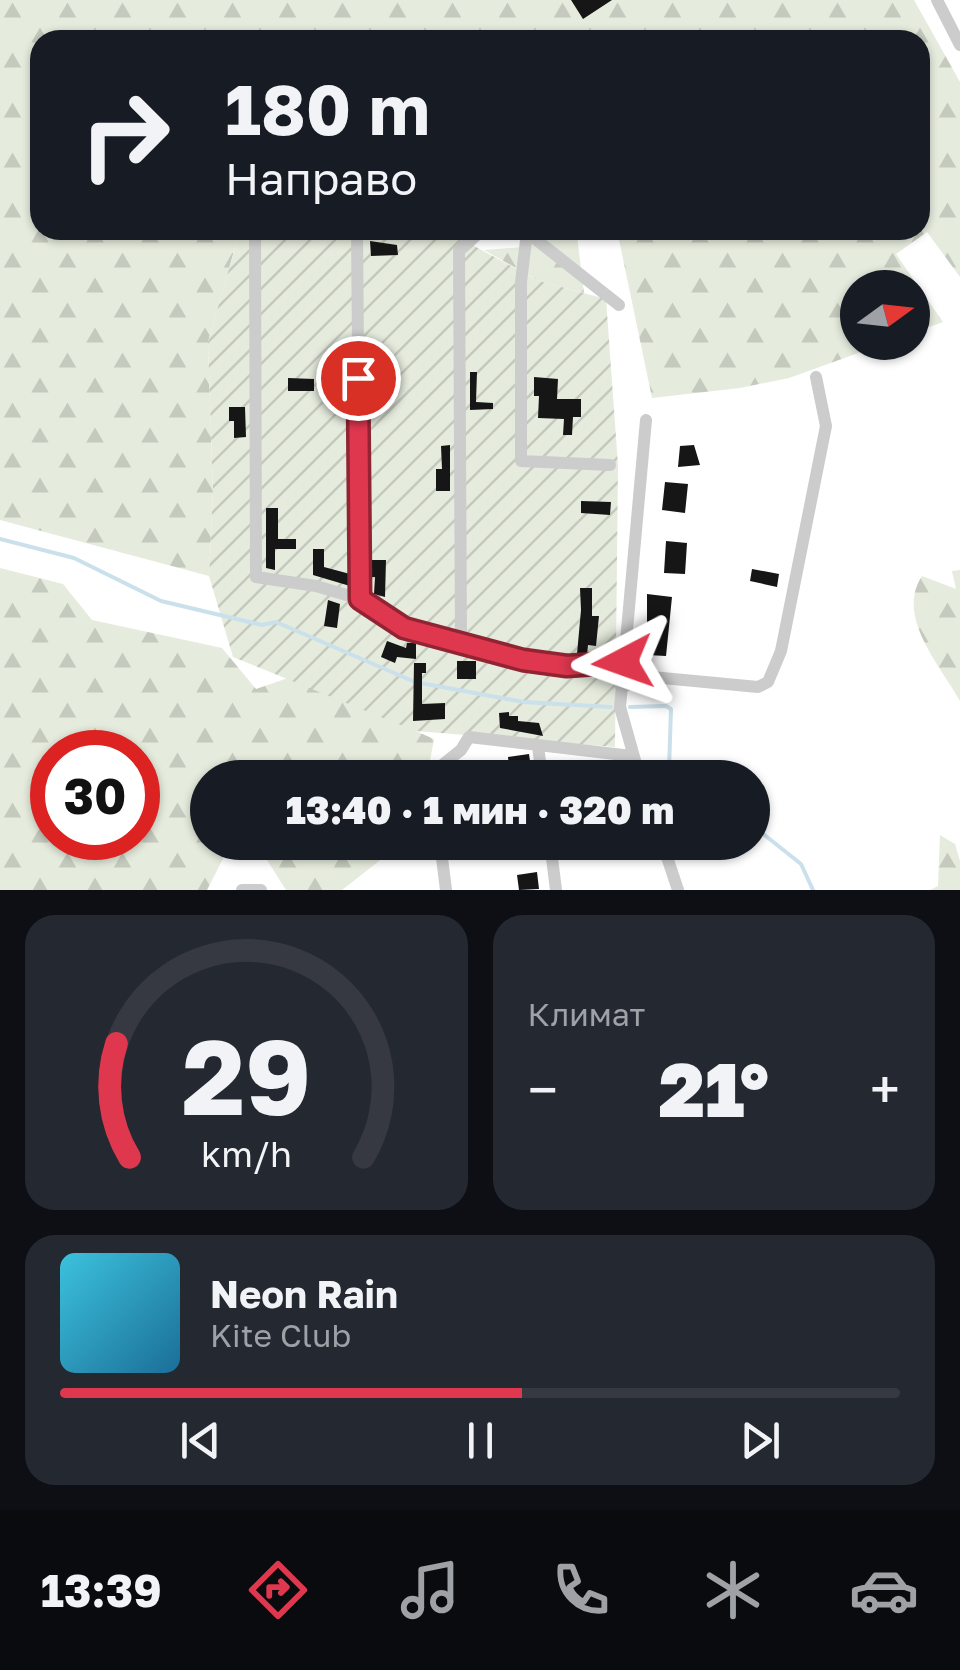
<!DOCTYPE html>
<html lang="ru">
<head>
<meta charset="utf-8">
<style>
  :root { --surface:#171b24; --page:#242831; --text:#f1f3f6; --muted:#9ea1a6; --line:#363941; --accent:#df374e }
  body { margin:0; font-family:"Golos Text",sans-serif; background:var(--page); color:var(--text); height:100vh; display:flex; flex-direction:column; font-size:38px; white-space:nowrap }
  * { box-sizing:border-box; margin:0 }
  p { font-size:32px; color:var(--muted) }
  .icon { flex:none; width:55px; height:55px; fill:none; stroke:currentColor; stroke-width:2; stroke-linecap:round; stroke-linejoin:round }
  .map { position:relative; height:890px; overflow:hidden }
  .details { display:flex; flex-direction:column; gap:25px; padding:25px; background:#0d0f14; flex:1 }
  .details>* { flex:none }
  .guide { position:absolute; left:30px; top:30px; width:900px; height:210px; border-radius:30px; box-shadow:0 2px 8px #0004; background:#171b24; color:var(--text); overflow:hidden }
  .needle { width:65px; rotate:75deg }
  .fabs { position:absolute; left:840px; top:270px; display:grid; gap:20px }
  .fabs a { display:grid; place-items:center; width:90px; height:90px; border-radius:50%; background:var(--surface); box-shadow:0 2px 8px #0004; font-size:50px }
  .speed { position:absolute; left:30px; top:730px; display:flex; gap:20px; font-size:50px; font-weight:700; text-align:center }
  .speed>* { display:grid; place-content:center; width:130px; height:130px; border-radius:50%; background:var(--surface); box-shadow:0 2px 8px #0004; line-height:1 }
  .speed .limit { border:15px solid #d22; background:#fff; color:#111 }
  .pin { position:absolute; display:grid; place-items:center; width:85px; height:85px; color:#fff; margin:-42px; border:5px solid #fff; border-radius:50%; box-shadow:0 2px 10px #0007 }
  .me { position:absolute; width:110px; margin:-55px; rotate:266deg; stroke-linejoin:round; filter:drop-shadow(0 0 8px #0008) }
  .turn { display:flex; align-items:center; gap:35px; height:210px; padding:0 30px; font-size:45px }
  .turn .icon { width:130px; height:130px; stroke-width:2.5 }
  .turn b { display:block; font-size:70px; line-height:85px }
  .big { font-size:75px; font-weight:800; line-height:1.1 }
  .details .tile { flex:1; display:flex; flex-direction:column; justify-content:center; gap:15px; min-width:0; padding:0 35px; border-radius:30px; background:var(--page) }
  .details .dial { align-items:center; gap:0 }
  .dial svg { height:260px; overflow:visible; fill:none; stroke:var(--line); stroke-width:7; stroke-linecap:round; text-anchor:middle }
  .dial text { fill:var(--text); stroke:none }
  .song { display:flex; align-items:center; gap:30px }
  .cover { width:120px; height:120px; border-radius:15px; background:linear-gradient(135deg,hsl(190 70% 55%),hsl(200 70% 35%)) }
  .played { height:10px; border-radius:5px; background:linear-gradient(90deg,var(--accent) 55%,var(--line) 55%) }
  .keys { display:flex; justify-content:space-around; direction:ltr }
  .heat { display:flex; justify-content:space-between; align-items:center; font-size:55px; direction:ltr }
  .details .tiles { flex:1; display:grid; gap:25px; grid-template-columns:1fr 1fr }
  .tile:last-child { grid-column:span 2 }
  .trip { position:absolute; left:190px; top:760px; width:580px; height:100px; border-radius:50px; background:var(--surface); box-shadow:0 2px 8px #0004; font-weight:800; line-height:100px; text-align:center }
  .tab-bar { display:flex; height:160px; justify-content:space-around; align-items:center; background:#090b0e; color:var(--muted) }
  .tab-bar .icon { width:70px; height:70px }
  .tab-bar .current { color:var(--accent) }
  .tab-bar b { font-size:45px; color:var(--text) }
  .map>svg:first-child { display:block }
</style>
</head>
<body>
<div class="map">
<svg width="960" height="890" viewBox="0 0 960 890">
  <defs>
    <pattern id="forest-firs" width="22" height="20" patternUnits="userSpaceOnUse" patternTransform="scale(2.5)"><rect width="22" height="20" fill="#e5ebdd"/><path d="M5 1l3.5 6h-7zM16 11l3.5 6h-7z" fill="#c5cabe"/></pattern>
    <pattern id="garden-furrows" width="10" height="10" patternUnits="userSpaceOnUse" patternTransform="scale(2.5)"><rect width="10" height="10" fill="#e5ebdd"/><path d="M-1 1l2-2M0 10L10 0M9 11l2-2" fill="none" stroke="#c5cabe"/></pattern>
  </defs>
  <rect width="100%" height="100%" fill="#fff"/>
  <path fill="url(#forest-firs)" fill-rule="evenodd" d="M 0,0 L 914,0 L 960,82 L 960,277 L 927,232 L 896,254 L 943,322 L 913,333 L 912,288 L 858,288 L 858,342 L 886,343 L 789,378 L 740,388 L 652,398 L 617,230 L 920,230 L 920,40 L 311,40 L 299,36 L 297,40 L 40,40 L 40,230 L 240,230 L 208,342 L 213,492 L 209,576 L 0,520 Z
    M 520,230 L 550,230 L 548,235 L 577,236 L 584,293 L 539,281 L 484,250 L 523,247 Z
    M 0,568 L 63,584 L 92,620 L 222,648 L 256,689 L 291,677 L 434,739 L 427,777 L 208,778 L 208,842 L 231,843 L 207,890 L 0,890 ZM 52,752 L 138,752 L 138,838 L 52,838 Z
    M 960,570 L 960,701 C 941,666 895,617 922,576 L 956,589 L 952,571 Z
    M 940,835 L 955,844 L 960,861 L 960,890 L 930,890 L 938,886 Z
    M 262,843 L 262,842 L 402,843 L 342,890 L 286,890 L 267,860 Z"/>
  <path fill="url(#garden-furrows)" d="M 240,230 L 379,230 L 416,238 L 463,240 L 539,281 L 606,299 L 618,465 L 615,747 L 415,731 L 233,657 L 209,576 L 213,492 L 208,342 Z"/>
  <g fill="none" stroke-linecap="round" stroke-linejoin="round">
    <path stroke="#cae0eb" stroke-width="4" d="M 0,539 L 74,558 L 161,601 L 262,625 L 276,622 L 415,682 L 524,702 L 611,707
      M 630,707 L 666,706 L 671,709 L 669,770 L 704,778
      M 752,825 L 801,864 L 813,890"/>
  </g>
  <path fill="#161616" d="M 571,0 L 612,0 L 583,19 Z
    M 370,241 L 397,245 L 398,255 L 371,256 Z
    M 470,372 L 477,372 L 476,402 L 493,403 L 493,409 L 470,410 Z
    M 534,377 L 558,379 L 557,399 L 581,399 L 581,417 L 573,417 L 572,435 L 563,435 L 564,419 L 538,418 L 539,396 L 534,396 Z
    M 288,378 L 314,379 L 314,391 L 288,391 Z
    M 229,407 L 245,407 L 246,437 L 234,438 L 234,421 L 229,421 Z
    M 450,445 L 450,491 L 436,491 L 436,469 L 442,469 L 441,446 Z
    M 694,445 L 700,465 L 678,467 L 680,446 Z
    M 665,482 L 688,484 L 685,513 L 662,510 Z
    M 581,501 L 611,502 L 610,515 L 581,513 Z
    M 266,508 L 278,508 L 278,539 L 296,539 L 296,549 L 275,549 L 275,570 L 266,568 Z
    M 666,541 L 687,543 L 685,574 L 664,573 Z
    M 313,549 L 324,549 L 324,567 L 350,574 L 350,586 L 313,575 Z
    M 370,560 L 386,560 L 385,597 L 374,594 L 375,577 L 370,577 Z
    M 752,569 L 779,574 L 777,587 L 750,581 Z
    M 580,588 L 592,588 L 592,616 L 599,616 L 596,646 L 588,645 L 587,655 L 577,654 L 581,610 Z
    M 647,594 L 672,597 L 666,656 L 647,655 Z
    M 328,600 L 340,604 L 337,628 L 324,626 Z
    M 387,641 L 406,648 L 407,643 L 416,643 L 416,659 L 397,657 L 395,663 L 381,657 Z
    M 457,661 L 476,661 L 476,679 L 457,679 Z
    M 414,663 L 426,663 L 426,673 L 422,673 L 422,704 L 445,703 L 445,719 L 413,721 Z
    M 509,712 L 509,716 L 518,716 L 518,721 L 539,723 L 543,736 L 500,728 L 499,713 Z
    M 529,754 L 532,775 L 510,778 L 508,757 Z
    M 537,872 L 539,889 L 519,890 L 517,875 Z"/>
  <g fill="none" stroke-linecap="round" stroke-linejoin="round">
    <path stroke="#ccc" stroke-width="12" d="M 937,0 L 960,45
      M 255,230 L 256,577 L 316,586 L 360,599
      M 357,230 L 360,599 L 404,628 L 523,660 L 567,666 L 623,662
      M 524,230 L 619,305
      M 527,232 L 521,282 L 521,461 L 610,465
      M 461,643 L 459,251 L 482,230
      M 621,687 L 652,677 L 758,687 L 768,682 L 781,651 L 826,426 L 816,377
      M 538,746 L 542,778
      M 431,778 L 431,774 L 461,750 L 469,737 L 632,756
      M 640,778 L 620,707 L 646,420
      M 440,842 L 446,890
      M 550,842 L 556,890
      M 662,842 L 678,890
      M 242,890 L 261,890"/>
  </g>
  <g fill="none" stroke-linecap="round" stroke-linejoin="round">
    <defs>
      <path id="route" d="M 358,378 L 360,599 L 404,628 L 523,660 L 567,666 L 623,662"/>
    </defs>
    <use href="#route" stroke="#912433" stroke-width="25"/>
    <use href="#route" stroke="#df374e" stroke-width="18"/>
  </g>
</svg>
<div class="fabs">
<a><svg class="needle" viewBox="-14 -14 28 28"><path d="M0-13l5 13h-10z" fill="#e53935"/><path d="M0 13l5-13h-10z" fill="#9ea1a6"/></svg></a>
</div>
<div class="speed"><div class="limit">30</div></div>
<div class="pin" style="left:358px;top:378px;background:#d93025"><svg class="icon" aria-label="arrive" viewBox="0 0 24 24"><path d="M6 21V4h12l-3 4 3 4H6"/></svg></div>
<svg class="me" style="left:623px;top:662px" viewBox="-20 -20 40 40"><path d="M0-17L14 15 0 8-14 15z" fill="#df374e" stroke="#fff" stroke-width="4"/></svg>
<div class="trip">13:40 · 1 мин · 320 m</div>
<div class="guide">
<div class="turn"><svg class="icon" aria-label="right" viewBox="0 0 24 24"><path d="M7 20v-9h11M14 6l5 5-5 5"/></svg><div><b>180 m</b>Направо</div></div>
</div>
</div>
<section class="details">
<div class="tiles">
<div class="tile dial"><svg viewBox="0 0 100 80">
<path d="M14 69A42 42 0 1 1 86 69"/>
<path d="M14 69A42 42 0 0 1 10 34" stroke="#df374e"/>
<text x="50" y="56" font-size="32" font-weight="700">29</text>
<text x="50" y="72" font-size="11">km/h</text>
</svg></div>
<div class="tile"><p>Климат</p>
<div class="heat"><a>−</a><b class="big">21°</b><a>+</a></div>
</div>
<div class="tile">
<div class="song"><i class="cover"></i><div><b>Neon Rain</b><p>Kite Club</p></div></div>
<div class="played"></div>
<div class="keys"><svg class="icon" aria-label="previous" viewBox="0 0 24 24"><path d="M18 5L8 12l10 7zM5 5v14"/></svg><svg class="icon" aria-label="pause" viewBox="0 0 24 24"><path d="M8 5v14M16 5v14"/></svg><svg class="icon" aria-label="next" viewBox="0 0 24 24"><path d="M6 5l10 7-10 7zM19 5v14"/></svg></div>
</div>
</div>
</section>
<nav class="tab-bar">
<b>13:39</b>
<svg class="icon current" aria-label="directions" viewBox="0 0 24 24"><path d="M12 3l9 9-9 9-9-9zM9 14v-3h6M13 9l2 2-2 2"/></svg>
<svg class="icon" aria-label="music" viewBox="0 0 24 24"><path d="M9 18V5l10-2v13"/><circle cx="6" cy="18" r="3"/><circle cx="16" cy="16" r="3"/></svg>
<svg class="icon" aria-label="phone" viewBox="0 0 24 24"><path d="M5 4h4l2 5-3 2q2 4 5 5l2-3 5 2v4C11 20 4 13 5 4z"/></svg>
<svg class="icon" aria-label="climate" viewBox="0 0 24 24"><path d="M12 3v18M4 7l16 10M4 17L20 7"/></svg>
<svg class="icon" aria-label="car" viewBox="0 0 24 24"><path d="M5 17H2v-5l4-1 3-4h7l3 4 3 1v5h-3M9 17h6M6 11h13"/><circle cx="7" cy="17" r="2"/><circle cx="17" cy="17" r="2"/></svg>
</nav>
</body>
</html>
